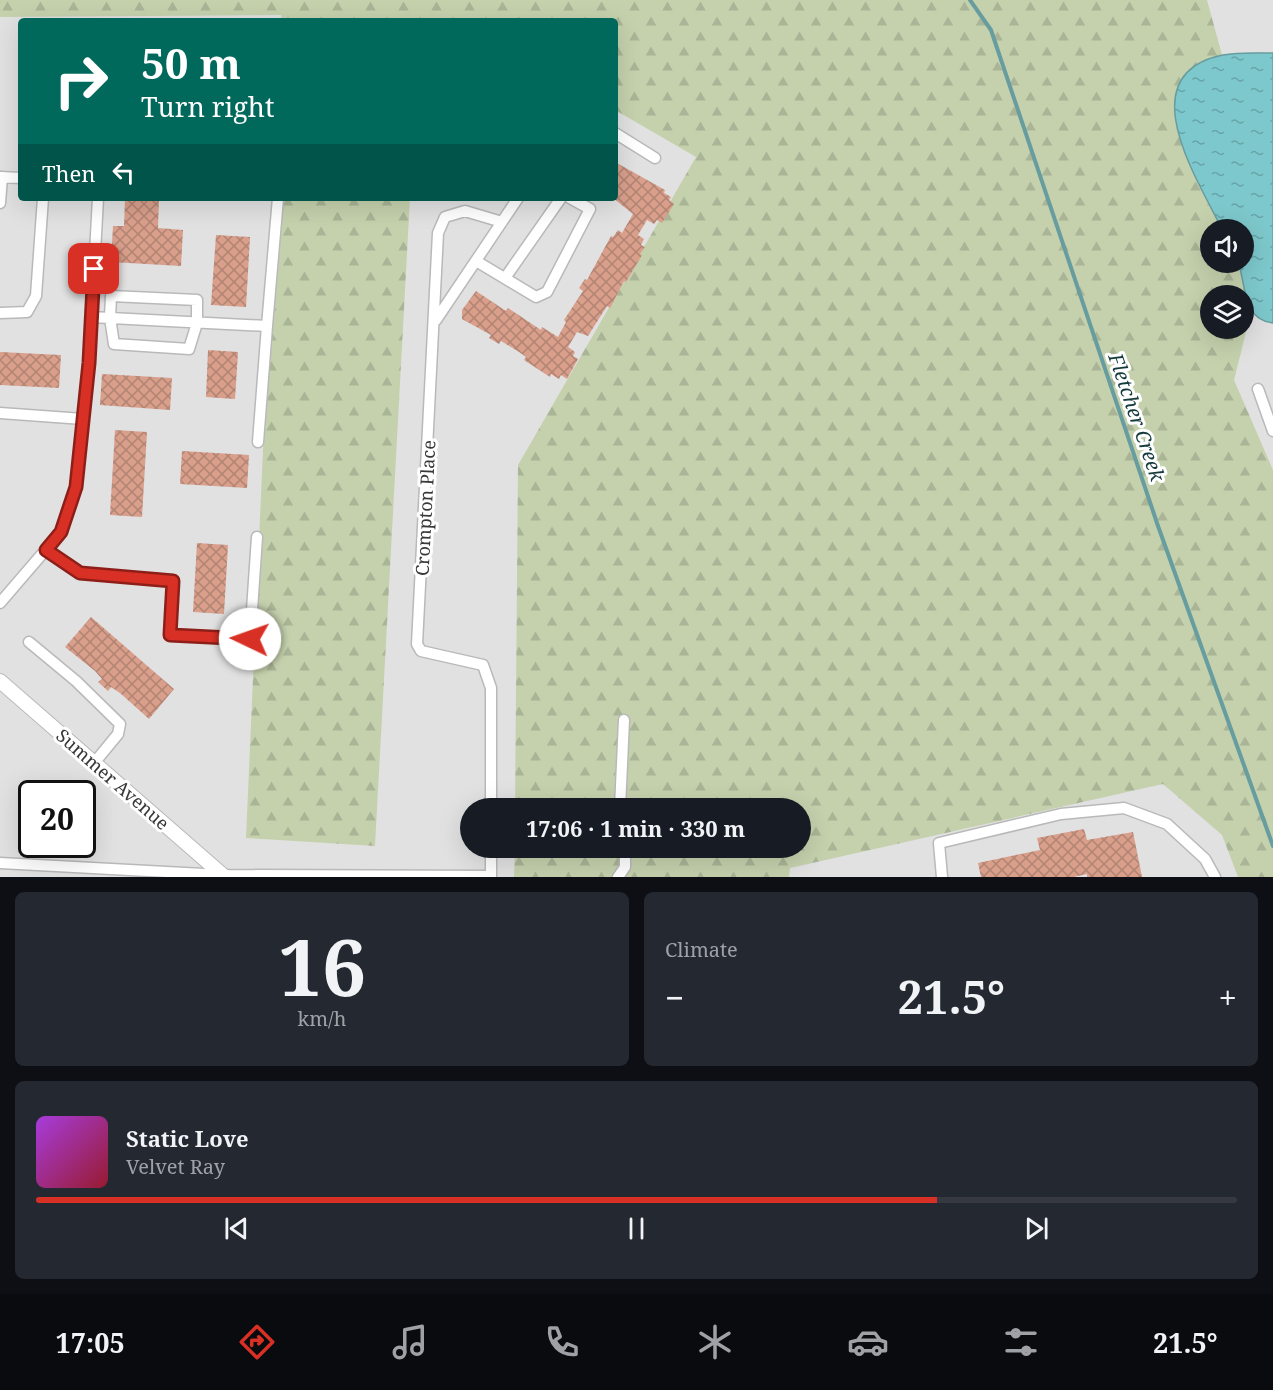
<!DOCTYPE html>
<html lang="en">
<head>
<meta charset="utf-8">
<style>
  :root { --surface:#171b24; --page:#242831; --text:#f1f3f6; --muted:#9ea1a6; --line:#363941; --accent:#d93025 }
  body { margin:0; font-family:"Noto Serif",serif; background:var(--page); color:var(--text); height:100vh; display:flex; flex-direction:column; font-size:22px; white-space:nowrap }
  * { box-sizing:border-box; margin:0 }
  p { font-size:20px; color:var(--muted) }
  .icon { flex:none; width:33px; height:33px; fill:none; stroke:currentColor; stroke-width:2; stroke-linecap:round; stroke-linejoin:round }
  .map { position:relative; height:877px; overflow:hidden }
  .details { display:flex; flex-direction:column; gap:15px; padding:15px; background:#0d0f14; flex:1 }
  .details>* { flex:none }
  .hud { position:absolute; left:18px; top:18px; width:600px; height:183px; border-radius:6px; box-shadow:0 6px 24px #0002; background:#00695c; color:#fff; overflow:hidden }
  .tools { position:absolute; left:1200px; top:219px; display:grid; gap:12px }
  .tools a { display:grid; place-items:center; width:54px; height:54px; border-radius:50%; background:var(--surface); box-shadow:0 6px 24px #0002; font-size:30px }
  .speed { position:absolute; left:18px; top:780px; display:flex; gap:12px; font-size:30px; font-weight:700; text-align:center }
  .speed>* { display:grid; place-content:center; width:78px; height:78px; border-radius:50%; background:var(--surface); box-shadow:0 6px 24px #0002; line-height:1 }
  .speed .limit { border:3px solid #111; border-radius:9px; background:#fff; color:#111 }
  .pin { position:absolute; display:grid; place-items:center; width:51px; height:51px; color:#fff; margin:-26px; border-radius:12px; box-shadow:0 3px 9px #0006 }
  .me { position:absolute; width:66px; margin:-33px; rotate:273deg; stroke-linejoin:round; filter:drop-shadow(0 0 4px #0008) }
  .turn { display:flex; align-items:center; gap:21px; height:126px; padding:0 24px; font-size:27px }
  .turn .icon { width:78px; height:78px; stroke-width:2.5 }
  .turn b { display:block; font-size:42px; line-height:51px }
  .then { display:flex; align-items:center; height:57px; padding:0 24px; background:#0003; gap:12px; font-size:22px }
  .big { font-size:45px; font-weight:700; line-height:1.1 }
  .details .tile { flex:1; display:flex; flex-direction:column; justify-content:center; gap:9px; min-width:0; padding:0 21px; border-radius:9px; background:var(--page) }
  .details .dial { align-items:center; gap:0 }
  .dial b { font-size:78px; line-height:1 }
  .song { display:flex; align-items:center; gap:18px }
  .cover { width:72px; height:72px; border-radius:9px; background:linear-gradient(135deg,hsl(280 70% 55%),hsl(350 70% 35%)) }
  .played { height:6px; border-radius:3px; background:linear-gradient(90deg,var(--accent) 75%,var(--line) 75%) }
  .keys { display:flex; justify-content:space-around; direction:ltr }
  .heat { display:flex; justify-content:space-between; align-items:center; font-size:33px; direction:ltr }
  .details .tiles { flex:1; display:grid; gap:15px; grid-template-columns:1fr 1fr }
  .tile:last-child { grid-column:span 2 }
  .trip { position:absolute; left:460px; top:798px; width:351px; height:60px; border-radius:30px; background:var(--surface); box-shadow:0 6px 24px #0002; font-weight:700; line-height:60px; text-align:center }
  .tabs { display:flex; height:96px; justify-content:space-around; align-items:center; background:#090b0e; color:var(--muted) }
  .tabs .icon { width:42px; height:42px }
  .tabs .current { color:var(--accent) }
  .tabs b { font-size:27px; color:var(--text) }
  .map>svg:first-child { display:block }
</style>
</head>
<body>
<div class="map">
<svg width="1273" height="877" viewBox="0 0 1273 877">
  <defs>
    <pattern id="forest-firs" width="22" height="20" patternUnits="userSpaceOnUse" patternTransform="scale(1.5)"><rect width="22" height="20" fill="#c5d1ad"/><path d="M5 1l3.5 6h-7zM16 11l3.5 6h-7z" fill="#aab496"/></pattern>
    <pattern id="water-ripples" width="26" height="14" patternUnits="userSpaceOnUse" patternTransform="scale(1.5)"><rect width="26" height="14" fill="#7dc8cc"/><path d="M2 4q2-2 4 0t4 0M15 11q2-2 4 0t4 0" fill="none" stroke="#67a3a7"/></pattern>
    <pattern id="building-cross-hatch" width="8" height="8" patternUnits="userSpaceOnUse" patternTransform="scale(1.5)"><rect width="8" height="8" fill="#d99f8b"/><path d="M0 0l8 8M0 8l8-8" fill="none" stroke="#b18373"/></pattern>
  </defs>
  <rect width="100%" height="100%" fill="#e1e1e2"/>
  <path fill="url(#forest-firs)" fill-rule="evenodd" d="M 0,0 L 1207,0 L 1222,55 L 1197,65 L 1185,152 L 1222,229 L 1210,230 L 1210,262 L 1238,263 L 1240,265 L 1251,312 L 1234,380 L 1273,470 L 1273,877 L 1238,877 L 1222,835 L 1163,784 L 790,868 L 789,877 L 514,877 L 515,848 L 801,848 L 801,808 L 515,808 L 518,465 L 696,157 L 615,110 L 615,21 L 282,21 L 281,15 L 0,17 ZM 1210,296 L 1244,296 L 1244,328 L 1210,328 Z
    M 274,198 L 410,198 L 375,846 L 246,838 Z"/>
  <path fill="url(#water-ripples)" stroke="#689da0" stroke-width="1.5" d="M 1273,53 L 1273,323 C 1241,319 1247,285 1238,263 L 1244,262 L 1244,230 L 1222,229 C 1198,180 1128,74 1223,55 C 1238,52 1257,53 1273,53 Z"/>
  <g fill="none" stroke-linecap="round" stroke-linejoin="round">
    <path stroke="#689da0" stroke-width="4" d="M 970,0 L 991,30 L 1158,526 L 1273,846"/>
  </g>
  <path fill="url(#building-cross-hatch)" d="M 615,162 L 665,190 L 664,193 L 671,197 L 669,200 L 674,204 L 662,223 L 657,220 L 654,224 L 647,220 L 638,235 L 644,239 L 641,245 L 645,247 L 640,254 L 642,255 L 626,282 L 624,281 L 610,308 L 607,306 L 588,336 L 577,332 L 568,347 L 575,352 L 573,356 L 578,359 L 567,379 L 561,375 L 559,379 L 551,374 L 550,377 L 524,360 L 526,357 L 519,352 L 501,341 L 499,344 L 489,338 L 491,335 L 462,319 L 462,310 L 476,291 L 506,311 L 508,308 L 541,330 L 542,327 L 558,337 L 566,322 L 564,320 L 583,291 L 579,288 L 585,279 L 587,280 L 611,236 L 613,237 L 618,230 L 622,233 L 633,214 L 613,198 Z
    M 125,198 L 159,198 L 158,228 L 183,230 L 181,266 L 111,262 L 113,226 L 124,226 Z
    M 216,235 L 250,237 L 246,307 L 211,305 Z
    M 208,350 L 238,352 L 235,399 L 206,397 Z
    M 0,352 L 61,355 L 59,388 L 0,385 Z
    M 102,374 L 172,378 L 170,410 L 100,405 Z
    M 115,430 L 147,432 L 142,517 L 110,515 Z
    M 182,451 L 249,455 L 247,488 L 180,484 Z
    M 197,543 L 228,545 L 224,614 L 193,612 Z
    M 91,617 L 174,689 L 149,719 L 120,693 L 111,687 L 108,691 L 98,682 L 102,679 L 95,671 L 65,647 Z
    M 23,807 L 32,809 L 32,830 L 20,829 Z
    M 1084,829 L 1087,840 L 1133,832 L 1142,877 L 1087,877 L 1087,874 L 1074,877 L 981,877 L 978,863 L 1040,850 L 1037,838 Z"/>
  <g fill="none" stroke-linecap="round" stroke-linejoin="round">
    <defs>
      <path id="minor" d="M 615,133 L 655,158
        M 0,177 L 21,178
        M 0,203 L 2,177
        M 476,261 L 536,297 L 547,292 L 590,209 L 570,198
        M 505,278 L 561,198
        M 111,296 L 197,300 L 197,323 L 189,349 L 114,344 L 110,318 Z
        M 0,313 L 27,312 L 36,296 L 43,198
        M 91,317 L 267,326 L 258,442
        M 436,320 L 518,198
        M 267,326 L 278,198
        M 1258,389 L 1273,431
        M 0,413 L 83,419
        M 47,550 L 80,573 L 173,581 L 170,635 L 250,639 L 257,537
        M 0,603 L 61,532 L 76,487 L 89,363 L 98,198
        M 29,642 L 76,681 L 120,724 L 118,734 L 95,762
        M 491,808 L 491,688 L 483,665 L 421,651 L 417,644 L 438,233 L 445,217 L 465,211 L 502,222
        M 620,808 L 624,720
        M 0,863 L 222,875 L 491,876 L 491,848
        M 618,877 L 625,867 L 625,848
        M 942,877 L 939,843 L 1061,814 L 1124,808 L 1167,824 L 1205,859 L 1215,877"/>
      <path id="major" d="M 0,681 L 225,877"/>
    </defs>
    <use href="#minor" stroke="#b9b9ba" stroke-width="13"/>
    <use href="#major" stroke="#b9b9ba" stroke-width="16"/>
    <use href="#minor" stroke="#fff" stroke-width="10"/>
    <use href="#major" stroke="#fff" stroke-width="14"/>
  </g>
  <g fill="none" stroke-linecap="round" stroke-linejoin="round">
    <defs>
      <path id="route" d="M 94,269 L 89,363 L 76,487 L 61,532 L 46,550 L 80,573 L 173,581 L 170,635 L 250,639"/>
    </defs>
    <use href="#route" stroke="#8d1f18" stroke-width="15"/>
    <use href="#route" stroke="#d93025" stroke-width="10"/>
  </g>
  <g text-anchor="middle" dominant-baseline="central" stroke-width="6" stroke-linejoin="round" paint-order="stroke">
    <g font-size="18" fill="#383839" stroke="#fff">
      <text transform="translate(425 508) rotate(-87)">Crompton Place</text>
      <text transform="translate(113 779) rotate(41)">Summer Avenue</text>
    </g>
    <g font-size="20" font-style="italic" fill="#163b3d" stroke="#fff">
      <text transform="translate(1137 417) rotate(71)">Fletcher Creek</text>
    </g>
  </g>
</svg>
<div class="tools">
<a><svg class="icon" aria-label="sound" viewBox="0 0 24 24"><path d="M4 9h4l5-4v14l-5-4H4zM17 9q2 3 0 6"/></svg></a>
<a><svg class="icon" aria-label="layers" viewBox="0 0 24 24"><path d="M12 4l9 5-9 5-9-5zM3 14l9 5 9-5"/></svg></a>
</div>
<div class="speed"><div class="limit">20</div></div>
<div class="pin" style="left:94px;top:269px;background:#d93025"><svg class="icon" aria-label="arrive" viewBox="0 0 24 24"><path d="M6 21V4h12l-3 4 3 4H6"/></svg></div>
<svg class="me" style="left:250px;top:639px" viewBox="-20 -20 40 40"><circle r="19" fill="#fff"/><path d="M0-13L10 11 0 6-10 11z" fill="#d93025"/></svg>
<div class="trip">17:06 · 1 min · 330 m</div>
<div class="hud">
<div class="turn"><svg class="icon" aria-label="right" viewBox="0 0 24 24"><path d="M7 20v-9h11M14 6l5 5-5 5"/></svg><div><b>50 m</b>Turn right</div></div>
<div class="then">Then<svg class="icon" aria-label="left" viewBox="0 0 24 24"><path d="M17 20v-9H6M10 6l-5 5 5 5"/></svg></div>
</div>
</div>
<section class="details">
<div class="tiles">
<div class="tile dial"><b>16</b><p>km/h</p></div>
<div class="tile"><p>Climate</p>
<div class="heat"><a>−</a><b class="big">21.5°</b><a>+</a></div>
</div>
<div class="tile">
<div class="song"><i class="cover"></i><div><b>Static Love</b><p>Velvet Ray</p></div></div>
<div class="played"></div>
<div class="keys"><svg class="icon" aria-label="previous" viewBox="0 0 24 24"><path d="M18 5L8 12l10 7zM5 5v14"/></svg><svg class="icon" aria-label="pause" viewBox="0 0 24 24"><path d="M8 5v14M16 5v14"/></svg><svg class="icon" aria-label="next" viewBox="0 0 24 24"><path d="M6 5l10 7-10 7zM19 5v14"/></svg></div>
</div>
</div>
</section>
<nav class="tabs">
<b>17:05</b>
<svg class="icon current" aria-label="directions" viewBox="0 0 24 24"><path d="M12 3l9 9-9 9-9-9zM9 14v-3h6M13 9l2 2-2 2"/></svg>
<svg class="icon" aria-label="music" viewBox="0 0 24 24"><path d="M9 18V5l10-2v13"/><circle cx="6" cy="18" r="3"/><circle cx="16" cy="16" r="3"/></svg>
<svg class="icon" aria-label="phone" viewBox="0 0 24 24"><path d="M5 4h4l2 5-3 2q2 4 5 5l2-3 5 2v4C11 20 4 13 5 4z"/></svg>
<svg class="icon" aria-label="climate" viewBox="0 0 24 24"><path d="M12 3v18M4 7l16 10M4 17L20 7"/></svg>
<svg class="icon" aria-label="car" viewBox="0 0 24 24"><path d="M5 17H2v-5l4-1 3-4h7l3 4 3 1v5h-3M9 17h6M6 11h13"/><circle cx="7" cy="17" r="2"/><circle cx="17" cy="17" r="2"/></svg>
<svg class="icon" aria-label="filters" viewBox="0 0 24 24"><path d="M4 7h16M4 17h16"/><circle cx="9" cy="7" r="2"/><circle cx="15" cy="17" r="2"/></svg>
<b>21.5°</b>
</nav>
</body>
</html>
